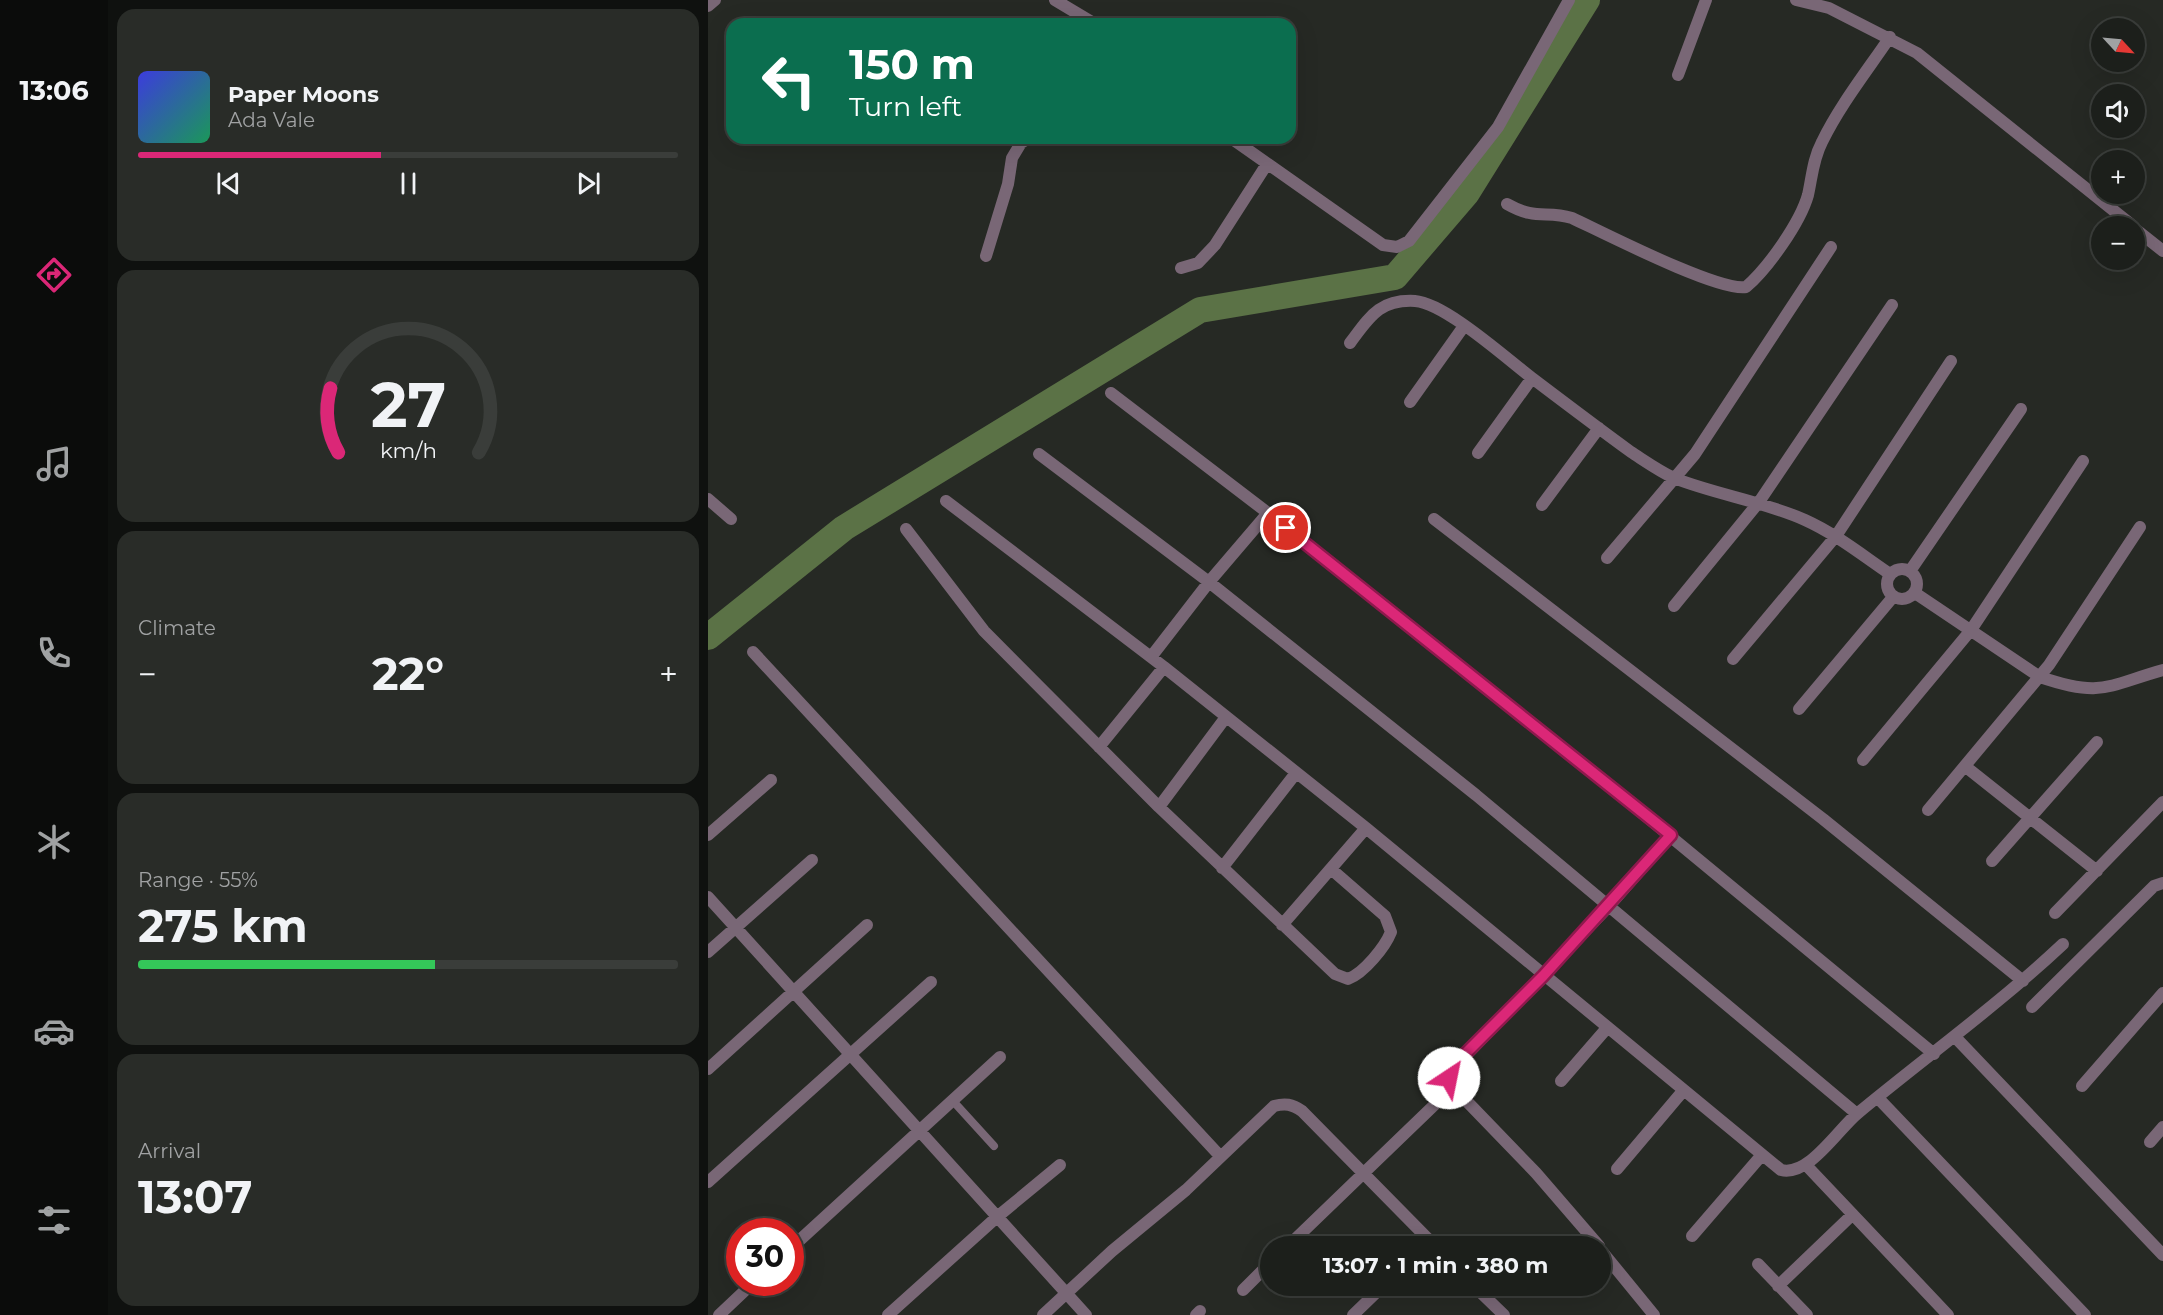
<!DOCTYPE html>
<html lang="en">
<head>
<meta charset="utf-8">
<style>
  :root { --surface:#1c1f1b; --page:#292c28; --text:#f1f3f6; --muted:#a0a2a3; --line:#3a3d3a; --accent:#db2777 }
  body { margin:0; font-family:Montserrat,sans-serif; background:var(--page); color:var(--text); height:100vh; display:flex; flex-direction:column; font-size:22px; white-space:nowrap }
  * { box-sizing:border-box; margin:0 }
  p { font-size:20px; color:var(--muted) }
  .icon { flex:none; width:33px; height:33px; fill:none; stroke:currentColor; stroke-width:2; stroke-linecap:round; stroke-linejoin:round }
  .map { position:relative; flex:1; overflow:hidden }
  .panel { display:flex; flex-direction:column; gap:9px; padding:9px; background:#0f110f; width:600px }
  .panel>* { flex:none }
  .banner { position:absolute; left:18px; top:18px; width:570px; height:126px; border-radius:18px; box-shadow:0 6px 24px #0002,0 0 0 2px var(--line); background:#0b6e4f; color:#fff; overflow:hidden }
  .needle { width:39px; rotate:116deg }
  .fabs { position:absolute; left:1383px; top:18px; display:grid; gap:12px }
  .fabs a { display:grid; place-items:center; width:54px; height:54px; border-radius:50%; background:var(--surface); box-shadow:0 6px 24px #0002,0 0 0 2px var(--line); font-size:30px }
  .speed { position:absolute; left:18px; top:1218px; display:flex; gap:12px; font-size:30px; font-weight:700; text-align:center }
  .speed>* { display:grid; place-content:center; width:78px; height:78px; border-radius:50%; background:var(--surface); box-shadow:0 6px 24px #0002,0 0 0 2px var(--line); line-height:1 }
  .speed .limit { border:9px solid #d22; background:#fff; color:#111 }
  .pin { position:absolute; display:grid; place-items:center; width:51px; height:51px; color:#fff; margin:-26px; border:3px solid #fff; border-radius:50%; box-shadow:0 2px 6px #0007 }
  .me { position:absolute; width:66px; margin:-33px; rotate:34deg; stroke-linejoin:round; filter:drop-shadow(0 0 4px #0008) }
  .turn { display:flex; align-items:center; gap:21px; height:126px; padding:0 24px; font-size:27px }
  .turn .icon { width:78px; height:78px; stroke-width:2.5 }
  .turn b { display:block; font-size:42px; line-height:51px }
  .big { font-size:45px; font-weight:700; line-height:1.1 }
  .panel .card { flex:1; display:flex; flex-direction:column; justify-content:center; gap:9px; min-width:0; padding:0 21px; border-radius:18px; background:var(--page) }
  .panel .dial { align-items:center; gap:0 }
  .dial svg { height:156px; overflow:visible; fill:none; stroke:var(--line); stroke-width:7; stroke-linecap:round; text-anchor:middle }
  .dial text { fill:var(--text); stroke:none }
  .song { display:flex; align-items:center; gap:18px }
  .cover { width:72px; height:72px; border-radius:9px; background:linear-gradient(135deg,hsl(240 70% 55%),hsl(150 70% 35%)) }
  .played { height:6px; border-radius:3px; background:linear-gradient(90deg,var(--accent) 45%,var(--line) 45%) }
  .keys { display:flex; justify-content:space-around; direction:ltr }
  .heat { display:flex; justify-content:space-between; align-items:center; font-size:33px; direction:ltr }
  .charge { height:9px; border-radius:4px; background:linear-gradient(90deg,#34c759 55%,var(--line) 0) }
  .trip { position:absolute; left:552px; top:1236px; width:351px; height:60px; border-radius:30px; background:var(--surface); box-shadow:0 6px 24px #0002,0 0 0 2px var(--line); font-weight:700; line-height:60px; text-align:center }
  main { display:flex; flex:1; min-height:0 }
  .tab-bar { display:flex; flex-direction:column; width:108px; justify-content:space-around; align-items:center; background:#0b0c0b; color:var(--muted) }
  .tab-bar .icon { width:42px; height:42px }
  .tab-bar .selected { color:var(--accent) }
  .tab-bar b { font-size:27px; color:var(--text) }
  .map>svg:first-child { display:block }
</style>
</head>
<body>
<main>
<nav class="tab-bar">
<b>13:06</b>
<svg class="icon selected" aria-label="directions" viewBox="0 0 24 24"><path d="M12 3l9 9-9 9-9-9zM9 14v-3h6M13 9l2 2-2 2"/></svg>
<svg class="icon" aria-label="music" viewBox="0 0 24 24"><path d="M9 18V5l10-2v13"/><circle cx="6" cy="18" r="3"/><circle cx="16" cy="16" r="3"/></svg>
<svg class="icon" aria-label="phone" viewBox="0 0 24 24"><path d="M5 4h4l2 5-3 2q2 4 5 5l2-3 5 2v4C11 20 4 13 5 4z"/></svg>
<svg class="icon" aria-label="climate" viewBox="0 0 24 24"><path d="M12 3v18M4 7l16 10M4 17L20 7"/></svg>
<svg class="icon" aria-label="car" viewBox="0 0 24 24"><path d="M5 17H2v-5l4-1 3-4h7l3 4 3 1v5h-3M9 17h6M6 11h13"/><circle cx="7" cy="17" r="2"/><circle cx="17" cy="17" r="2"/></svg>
<svg class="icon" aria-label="filters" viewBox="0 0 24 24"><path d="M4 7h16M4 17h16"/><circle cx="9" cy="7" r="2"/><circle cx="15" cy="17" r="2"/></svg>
</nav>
<section class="panel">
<div class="card">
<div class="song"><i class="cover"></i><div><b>Paper Moons</b><p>Ada Vale</p></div></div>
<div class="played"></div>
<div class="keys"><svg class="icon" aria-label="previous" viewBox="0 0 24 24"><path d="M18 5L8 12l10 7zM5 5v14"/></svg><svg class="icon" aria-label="pause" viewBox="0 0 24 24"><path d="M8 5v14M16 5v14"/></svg><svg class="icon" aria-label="next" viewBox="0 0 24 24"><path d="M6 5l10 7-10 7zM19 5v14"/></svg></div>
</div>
<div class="card dial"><svg viewBox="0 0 100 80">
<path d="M14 69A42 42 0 1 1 86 69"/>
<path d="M14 69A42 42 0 0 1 10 36" stroke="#db2777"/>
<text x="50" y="56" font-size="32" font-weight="700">27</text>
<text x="50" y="72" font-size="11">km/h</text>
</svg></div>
<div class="card"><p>Climate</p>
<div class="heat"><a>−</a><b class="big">22°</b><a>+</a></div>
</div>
<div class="card"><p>Range · 55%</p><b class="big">275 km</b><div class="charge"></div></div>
<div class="card"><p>Arrival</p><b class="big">13:07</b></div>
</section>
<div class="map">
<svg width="1455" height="1315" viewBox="0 0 1455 1315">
  <rect width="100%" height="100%" fill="#262924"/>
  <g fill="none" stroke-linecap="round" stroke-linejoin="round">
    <path stroke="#5b7246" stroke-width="26" d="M 0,637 L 136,528 L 492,310 L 687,277 L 759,193 L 879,0"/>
    <path stroke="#796776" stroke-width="8" d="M 245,1101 L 286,1146"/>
    <path stroke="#796776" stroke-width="12" d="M 347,0 L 387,24
      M 1088,0 L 1121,8 L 1209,53 L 1425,226
      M 0,6 L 7,0
      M 970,75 L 998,0
      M 523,138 L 675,245 L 689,247 L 701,241 L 790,127 L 861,0
      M 799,204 C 829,221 837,210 864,218 C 896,233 1011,292 1038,287 C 1060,268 1092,223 1100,195 C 1104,177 1105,159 1114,142 C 1132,105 1159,71 1182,37
      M 1426,228 L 1455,251
      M 278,256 L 300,184 L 304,158 L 313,143 L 321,138
      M 473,268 L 490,263 L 507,245 L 559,164
      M 642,343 C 661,318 671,299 707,301 C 737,303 799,359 824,378 C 857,403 890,428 923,452 C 937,461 951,471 966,478 C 1009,495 1055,501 1097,520 C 1128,534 1154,555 1182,574
      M 403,393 L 560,513 L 865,756 L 1226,1054
      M 702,402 L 756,326
      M 770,453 L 824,378
      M 331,454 L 501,582 L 768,795 L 1149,1114
      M 0,499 L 23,519
      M 238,501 L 456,667 L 658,828 L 1073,1170 C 1101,1177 1130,1129 1150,1113 C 1219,1056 1290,1005 1355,944
      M 834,505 L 891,428
      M 726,519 L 1115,819 L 1315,981
      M 198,529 L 276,631 L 451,807 L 627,974 L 640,979 C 656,973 677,947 683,932 L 677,916 L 623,869
      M 899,558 L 987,454 L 1123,247
      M1179 584a15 15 0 1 1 30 0a15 15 0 1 1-30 0Z
      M 1202,571 L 1313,409
      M 1207,593 L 1332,677 C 1394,698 1398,686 1455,670
      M 966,606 L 1051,502 L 1184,305
      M 45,652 L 512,1156
      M 443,657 L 501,582 L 560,513
      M 1025,659 L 1128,536 L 1243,361
      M 1091,709 L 1185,597
      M 391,747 L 456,667
      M 1155,760 L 1263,630 L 1375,461
      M 1258,767 L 1389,871
      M 451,807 L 518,717
      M 1220,810 L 1341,665 L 1432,527
      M 0,835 L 63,780
      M 1284,861 L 1389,742
      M 514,868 L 588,773
      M 0,897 L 378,1315
      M 1347,913 L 1455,802
      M 574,925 L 658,828
      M 0,952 L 104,860
      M 1324,1007 L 1446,886 L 1455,883
      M 1248,1038 L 1455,1255
      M 0,1069 L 159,925
      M 853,1081 L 899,1028
      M 1374,1086 L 1455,993
      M 1170,1098 L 1377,1315
      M 1442,1142 L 1455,1127
      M 1098,1165 L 1240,1315
      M 909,1169 L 975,1091
      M 0,1182 L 223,982
      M 984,1236 L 1053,1156
      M 580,1246 L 745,1087
      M 891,1246 L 828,1173 L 745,1087 L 742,1072 L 901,906 L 963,835
      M 82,1249 L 292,1057
      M 892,1249 L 946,1315
      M 1050,1264 L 1099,1315
      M 766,1286 L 796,1315
      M 1070,1286 L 1144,1215
      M 535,1290 L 562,1263
      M 11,1315 L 46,1282
      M 180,1315 L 289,1217 L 352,1165
      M 335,1315 L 404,1251 L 478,1190 L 566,1106 C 577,1103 584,1104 594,1111 L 727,1246
      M 488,1315 L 492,1311
      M 645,1315 L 675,1286"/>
  </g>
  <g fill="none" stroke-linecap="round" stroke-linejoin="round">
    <defs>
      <path id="route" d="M 578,528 L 963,835 L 835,976 L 745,1066 L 741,1078"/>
    </defs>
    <use href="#route" stroke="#8e194d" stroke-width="15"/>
    <use href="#route" stroke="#db2777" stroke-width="10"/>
  </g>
</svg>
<div class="fabs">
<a><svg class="needle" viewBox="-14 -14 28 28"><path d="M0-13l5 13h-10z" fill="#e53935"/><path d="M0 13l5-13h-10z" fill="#a0a2a3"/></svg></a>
<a><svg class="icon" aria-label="sound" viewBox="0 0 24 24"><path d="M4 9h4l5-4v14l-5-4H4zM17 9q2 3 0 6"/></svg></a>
<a>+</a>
<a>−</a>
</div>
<div class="speed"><div class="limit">30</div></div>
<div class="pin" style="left:578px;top:528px;background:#d93025"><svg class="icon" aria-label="arrive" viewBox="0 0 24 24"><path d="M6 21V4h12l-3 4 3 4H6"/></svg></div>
<svg class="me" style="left:741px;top:1078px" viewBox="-20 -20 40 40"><circle r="19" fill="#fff"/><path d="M0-13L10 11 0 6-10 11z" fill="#db2777"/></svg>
<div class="trip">13:07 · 1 min · 380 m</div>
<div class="banner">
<div class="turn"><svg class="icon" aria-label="left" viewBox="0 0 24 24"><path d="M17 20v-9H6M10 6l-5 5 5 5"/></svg><div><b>150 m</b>Turn left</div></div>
</div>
</div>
</main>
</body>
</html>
